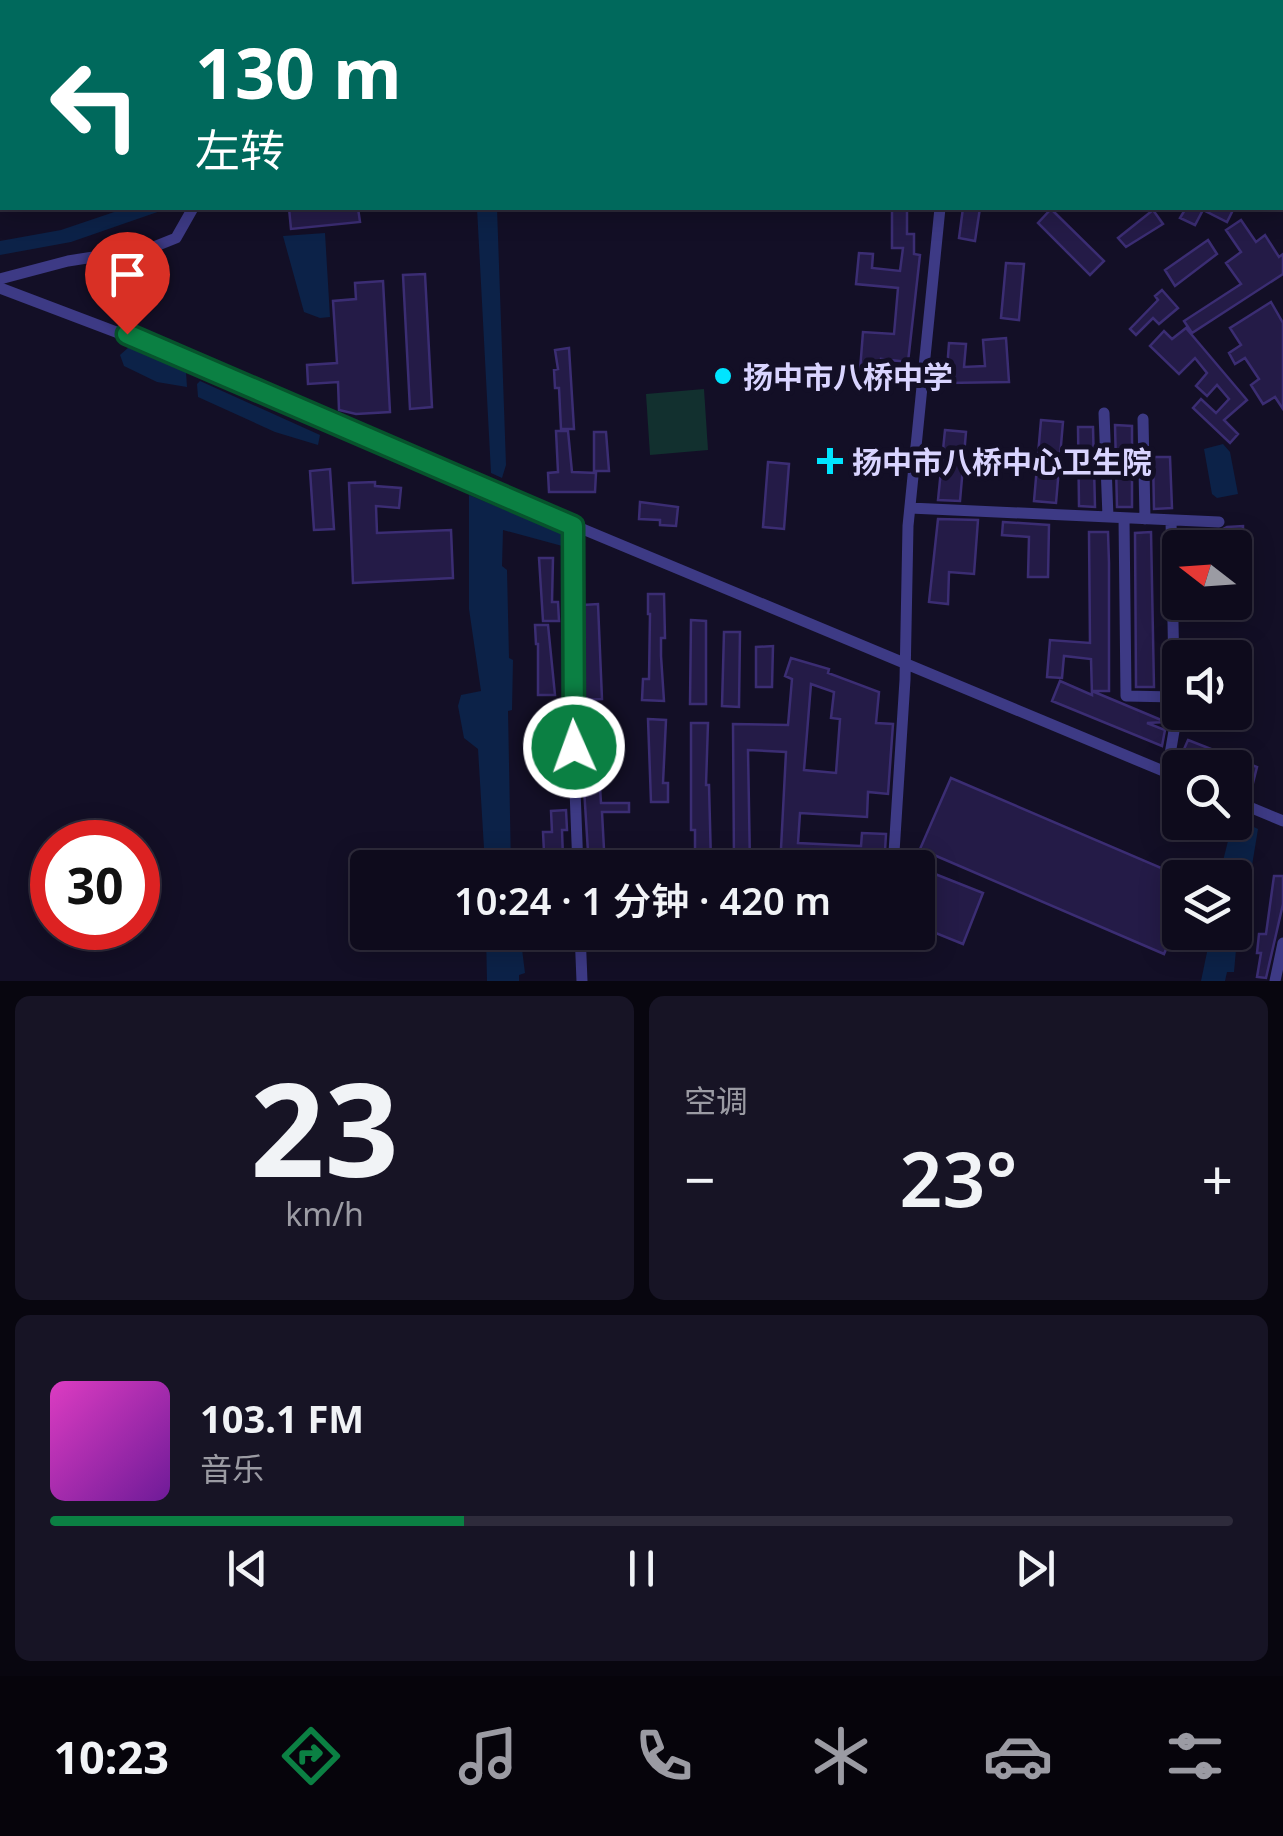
<!DOCTYPE html>
<html lang="zh">
<head>
<meta charset="utf-8">
<style>
  :root { --surface:#0e0b1c; --page:#171425; --text:#f1f3f6; --muted:#9b9ba3; --line:#2e2b3b; --accent:#0b8043 }
  body { margin:0; font-family:"Noto Sans","Noto Sans SC",sans-serif; background:var(--page); color:var(--text); height:100vh; display:flex; flex-direction:column; font-size:38px; white-space:nowrap }
  * { box-sizing:border-box; margin:0 }
  p { font-size:32px; color:var(--muted) }
  .icon { flex:none; width:55px; height:55px; fill:none; stroke:currentColor; stroke-width:2; stroke-linecap:round; stroke-linejoin:round }
  .map { position:relative; height:981px; overflow:hidden }
  .details { display:flex; flex-direction:column; gap:15px; padding:15px; background:#08060f; flex:1 }
  .details>* { flex:none }
  .guide { position:absolute; left:0px; top:0px; width:1285px; height:210px; box-shadow:0 5px 25px #0003,0 0 0 2px var(--line); background:#00695c; color:#fff; overflow:hidden }
  .needle { width:65px; rotate:287deg }
  .tools { position:absolute; left:1162px; top:530px; display:grid; gap:20px }
  .tools a { display:grid; place-items:center; width:90px; height:90px; border-radius:10px; background:var(--surface); box-shadow:0 5px 25px #0003,0 0 0 2px var(--line); font-size:50px }
  .speed { position:absolute; left:30px; top:820px; display:flex; gap:20px; font-size:50px; font-weight:700; text-align:center }
  .speed>* { display:grid; place-content:center; width:130px; height:130px; border-radius:50%; background:var(--surface); box-shadow:0 5px 25px #0003,0 0 0 2px var(--line); line-height:1 }
  .speed .limit { border:15px solid #d22; background:#fff; color:#111 }
  .pin { position:absolute; display:grid; place-items:center; width:85px; height:85px; color:#fff; margin:-102px -42px; border-radius:50% 50% 50% 0; rotate:-45deg; box-shadow:0 0 10px #0007 }
  .pin .icon { rotate:45deg }
  .me { position:absolute; width:110px; margin:-55px; rotate:358deg; stroke-linejoin:round; filter:drop-shadow(0 0 8px #0008) }
  .turn { display:flex; align-items:center; gap:35px; height:210px; padding:0 30px; font-size:45px }
  .turn .icon { width:130px; height:130px; stroke-width:2.5 }
  .turn b { display:block; font-size:70px; line-height:85px }
  .big { font-size:75px; font-weight:600; line-height:1.1 }
  .details .tile { flex:1; display:flex; flex-direction:column; justify-content:center; gap:15px; min-width:0; padding:0 35px; border-radius:15px; background:var(--page) }
  .details .dial { align-items:center; gap:0 }
  .dial b { font-size:130px; line-height:1 }
  .song { display:flex; align-items:center; gap:30px }
  .cover { width:120px; height:120px; border-radius:15px; background:linear-gradient(135deg,hsl(310 70% 55%),hsl(280 70% 35%)) }
  .played { height:10px; border-radius:5px; background:linear-gradient(90deg,var(--accent) 35%,var(--line) 35%) }
  .keys { display:flex; justify-content:space-around; direction:ltr }
  .heat { display:flex; justify-content:space-between; align-items:center; font-size:55px; direction:ltr }
  .details .tiles { flex:1; display:grid; gap:15px; grid-template-columns:1fr 1fr }
  .tile:last-child { grid-column:span 2 }
  .trip { position:absolute; left:350px; top:850px; width:585px; height:100px; border-radius:10px; background:var(--surface); box-shadow:0 5px 25px #0003,0 0 0 2px var(--line); font-weight:600; line-height:100px; text-align:center }
  .tab-bar { display:flex; height:160px; justify-content:space-around; align-items:center; background:#06040b; color:var(--muted) }
  .tab-bar .icon { width:70px; height:70px }
  .tab-bar .selected { color:var(--accent) }
  .tab-bar b { font-size:45px; color:var(--text) }
  .map>svg:first-child { display:block }
</style>
</head>
<body>
<div class="map">
<svg width="1283" height="981" viewBox="0 0 1283 981">
  <rect width="100%" height="100%" fill="#130f26"/>
  <path fill="#12302f" d="M 704,389 L 708,450 L 650,455 L 646,394 Z"/>
  <path fill="#0c2248" d="M 126,208 L 169,208 L 71,242 L 0,255 L 0,241 L 61,230 Z
    M 477,208 L 497,208 L 506,465 L 502,478 L 491,473 Z
    M 325,233 L 330,317 L 320,318 L 304,312 L 283,236 Z
    M 129,347 L 186,372 L 187,387 L 157,382 L 124,366 L 120,355 Z
    M 200,381 L 320,435 L 318,445 L 275,432 L 198,397 L 197,384 Z
    M 1223,444 L 1230,452 L 1238,494 L 1217,498 L 1212,494 L 1204,449 Z
    M 469,495 L 567,535 L 566,547 L 503,530 L 502,566 L 507,570 L 509,658 L 513,660 L 512,710 L 508,711 L 511,867 L 485,867 L 490,855 L 484,848 L 478,749 L 464,738 L 458,706 L 461,695 L 481,691 L 469,609 Z
    M 1241,821 L 1258,829 L 1242,926 L 1238,927 L 1234,972 L 1227,972 L 1225,981 L 1201,981 L 1211,933 L 1235,932 L 1235,878 L 1219,877 L 1229,837 Z
    M 486,933 L 520,933 L 525,973 L 519,975 L 519,981 L 487,981 Z"/>
  <path fill="#241b47" stroke="#3b2d73" stroke-width="2.5" fill-rule="evenodd" d="M 289,208 L 358,208 L 360,222 L 291,229 Z
    M 892,208 L 907,208 L 907,234 L 914,234 L 914,254 L 920,255 L 908,362 L 881,359 L 880,371 L 860,370 L 863,332 L 894,334 L 898,288 L 856,284 L 859,253 L 873,254 L 872,268 L 900,271 L 903,248 L 892,248 Z
    M 963,208 L 980,208 L 975,241 L 959,238 Z
    M 1186,208 L 1234,208 L 1227,222 L 1203,210 L 1195,225 L 1180,218 Z
    M 1051,209 L 1104,261 L 1090,275 L 1038,223 Z
    M 1153,210 L 1163,224 L 1126,247 L 1118,238 Z
    M 1241,220 L 1256,242 L 1265,235 L 1279,257 L 1283,254 L 1283,274 L 1192,333 L 1184,321 L 1241,284 L 1226,263 L 1241,252 L 1226,230 Z
    M 1208,240 L 1217,254 L 1175,286 L 1165,270 Z
    M 1006,263 L 1024,264 L 1019,320 L 1001,318 Z
    M 425,274 L 432,407 L 410,409 L 403,275 Z
    M 383,281 L 390,412 L 356,414 L 339,410 L 338,382 L 308,384 L 307,365 L 337,363 L 333,301 L 356,299 L 355,283 Z
    M 1162,290 L 1178,308 L 1159,324 L 1153,318 L 1136,335 L 1130,329 L 1158,300 L 1155,296 Z
    M 1271,302 L 1283,323 L 1283,409 L 1275,397 L 1263,404 L 1251,385 L 1259,379 L 1245,358 L 1235,364 L 1229,353 L 1241,345 L 1230,328 Z
    M 1186,328 L 1247,400 L 1224,420 L 1238,434 L 1230,443 L 1193,408 L 1201,399 L 1216,413 L 1229,399 L 1217,385 L 1207,396 L 1196,386 L 1207,373 L 1195,358 L 1179,374 L 1150,346 L 1164,331 L 1172,339 Z
    M 1006,338 L 1009,382 L 946,383 L 949,343 L 966,344 L 964,367 L 985,366 L 983,340 Z
    M 569,348 L 574,429 L 561,429 L 559,388 L 555,388 L 554,370 L 558,369 L 555,350 Z
    M 1041,420 L 1063,422 L 1056,503 L 1034,501 Z
    M 1115,425 L 1132,426 L 1132,507 L 1117,507 Z
    M 1078,427 L 1093,427 L 1095,507 L 1079,506 Z
    M 945,430 L 966,432 L 960,501 L 938,500 Z
    M 556,431 L 568,431 L 572,472 L 596,473 L 595,492 L 549,492 L 548,473 L 558,472 Z
    M 594,432 L 606,432 L 609,471 L 594,471 Z
    M 1153,457 L 1170,457 L 1172,508 L 1154,509 Z
    M 768,462 L 789,464 L 784,529 L 763,527 Z
    M 330,469 L 334,529 L 314,530 L 310,471 Z
    M 375,482 L 375,486 L 401,488 L 399,508 L 376,506 L 377,533 L 451,530 L 453,578 L 353,583 L 349,483 Z
    M 640,502 L 678,507 L 676,526 L 660,525 L 660,520 L 639,519 Z
    M 938,519 L 978,520 L 974,574 L 949,572 L 948,604 L 929,602 Z
    M 1003,522 L 1049,525 L 1048,577 L 1028,577 L 1029,537 L 1002,535 Z
    M 1243,526 L 1243,539 L 1202,540 L 1202,548 L 1181,548 L 1181,530 L 1219,531 L 1227,527 Z
    M 1089,532 L 1108,532 L 1109,563 L 1109,691 L 1092,691 L 1166,722 L 1147,723 L 1165,730 L 1162,746 L 1052,701 L 1060,681 L 1092,695 L 1091,659 L 1064,656 L 1062,678 L 1047,677 L 1050,640 L 1090,643 Z
    M 1151,532 L 1154,687 L 1136,687 L 1135,533 Z
    M 539,558 L 553,558 L 552,602 L 558,602 L 559,621 L 543,621 Z
    M 648,594 L 664,594 L 665,638 L 661,638 L 661,656 L 664,701 L 642,700 L 643,679 L 649,679 L 650,614 L 648,614 Z
    M 598,604 L 602,699 L 581,700 L 583,605 Z
    M 691,620 L 706,621 L 706,704 L 690,704 Z
    M 535,625 L 548,625 L 555,695 L 538,695 L 538,644 L 536,644 Z
    M 724,632 L 740,632 L 739,707 L 722,706 Z
    M 773,646 L 772,687 L 756,687 L 756,647 Z
    M 791,658 L 829,669 L 828,673 L 879,692 L 876,723 L 893,724 L 888,794 L 868,792 L 867,817 L 800,813 L 798,843 L 861,846 L 862,833 L 886,834 L 884,868 L 797,862 L 797,868 L 780,868 L 786,752 L 748,750 L 750,865 L 734,864 L 733,724 L 788,725 L 792,679 L 785,676 ZM 811,684 L 834,692 L 831,718 L 840,719 L 836,773 L 804,770 Z
    M 538,718 L 554,718 L 554,767 L 538,768 Z
    M 582,719 L 597,719 L 597,747 L 602,747 L 602,768 L 584,769 Z
    M 648,719 L 666,720 L 663,783 L 668,783 L 668,802 L 651,802 Z
    M 691,723 L 708,723 L 706,785 L 709,785 L 711,862 L 695,862 L 695,830 L 691,830 Z
    M 1188,740 L 1257,767 L 1253,783 L 1235,776 L 1235,768 L 1209,768 L 1181,756 Z
    M 951,778 L 1180,876 L 1180,917 L 1164,954 L 920,849 Z
    M 600,787 L 601,803 L 629,803 L 629,812 L 602,812 L 605,868 L 589,868 L 584,788 Z
    M 566,810 L 567,830 L 562,830 L 563,858 L 566,868 L 550,868 L 548,852 L 544,852 L 543,832 L 552,832 L 551,811 Z
    M 925,870 L 983,893 L 963,944 L 918,926 L 918,890 Z
    M 1274,876 L 1283,876 L 1283,904 L 1266,978 L 1257,977 L 1261,953 L 1257,953 L 1259,934 L 1266,934 Z"/>
  <g fill="none" stroke-linecap="round" stroke-linejoin="round">
    <path stroke="#3d3a85" stroke-width="11" d="M 221,0 L 221,2
      M 993,0 L 994,2
      M 1194,0 L 1194,2
      M 595,2 L 603,0
      M 1070,2 L 1072,0
      M 0,116 L 2,115
      M 1282,161 L 1283,161
      M 0,279 L 68,261 L 151,248 L 176,238 L 193,208
      M 0,288 L 203,365 L 573,525 L 1180,778
      M 1104,413 L 1108,517
      M 1143,419 L 1145,519
      M 910,508 L 1219,522
      M 1124,518 L 1126,696 L 1175,697
      M 573,525 L 572,712 L 578,868
      M 1167,772 L 1175,725 L 1171,520
      M 1235,801 L 1283,821
      M 893,868 L 905,680 L 908,526 L 940,208
      M 580,932 L 582,981
      M 888,942 L 889,932
      M 1275,981 L 1283,943"/>
  </g>
  <g fill="none" stroke-linecap="round" stroke-linejoin="round">
    <defs>
      <path id="route" d="M 127,334 L 573,526 L 574,747"/>
    </defs>
    <use href="#route" stroke="#07532c" stroke-width="25"/>
    <use href="#route" stroke="#0b8043" stroke-width="18"/>
  </g>
  <g fill="#00e5ff" stroke="#130f26" stroke-width="4">
    <circle cx="723" cy="376" r="10"/>
    <path d="M825 446h10v10h10v10h-10v10h-10v-10h-10v-10h10z"/>
  </g>
  <g text-anchor="middle" dominant-baseline="central" stroke-width="10" stroke-linejoin="round" paint-order="stroke">
    <g font-size="30" font-weight="bold" fill="#d9d4ff" stroke="#130f26" text-anchor="start">
      <text x="743" y="376">扬中市八桥中学</text>
      <text x="852" y="461">扬中市八桥中心卫生院</text>
    </g>
  </g>
</svg>
<div class="tools">
<a><svg class="needle" viewBox="-14 -14 28 28"><path d="M0-13l5 13h-10z" fill="#e53935"/><path d="M0 13l5-13h-10z" fill="#9b9ba3"/></svg></a>
<a><svg class="icon" aria-label="sound" viewBox="0 0 24 24"><path d="M4 9h4l5-4v14l-5-4H4zM17 9q2 3 0 6"/></svg></a>
<a><svg class="icon" aria-label="search" viewBox="0 0 24 24"><circle cx="10" cy="10" r="6"/><path d="M15 15l6 6"/></svg></a>
<a><svg class="icon" aria-label="layers" viewBox="0 0 24 24"><path d="M12 4l9 5-9 5-9-5zM3 14l9 5 9-5"/></svg></a>
</div>
<div class="speed"><div class="limit">30</div></div>
<div class="pin" style="left:127px;top:334px;background:#d93025"><svg class="icon" aria-label="arrive" viewBox="0 0 24 24"><path d="M6 21V4h12l-3 4 3 4H6"/></svg></div>
<svg class="me" style="left:574px;top:747px" viewBox="-20 -20 40 40"><circle r="17" fill="#0b8043" stroke="#fff" stroke-width="3"/><path d="M0-11L8 9 0 5-8 9z" fill="#fff"/></svg>
<div class="trip">10:24 · 1 分钟 · 420 m</div>
<div class="guide">
<div class="turn"><svg class="icon" aria-label="left" viewBox="0 0 24 24"><path d="M17 20v-9H6M10 6l-5 5 5 5"/></svg><div><b>130 m</b>左转</div></div>
</div>
</div>
<section class="details">
<div class="tiles">
<div class="tile dial"><b>23</b><p>km/h</p></div>
<div class="tile"><p>空调</p>
<div class="heat"><a>−</a><b class="big">23°</b><a>+</a></div>
</div>
<div class="tile">
<div class="song"><i class="cover"></i><div><b>103.1 FM</b><p>音乐</p></div></div>
<div class="played"></div>
<div class="keys"><svg class="icon" aria-label="previous" viewBox="0 0 24 24"><path d="M18 5L8 12l10 7zM5 5v14"/></svg><svg class="icon" aria-label="pause" viewBox="0 0 24 24"><path d="M8 5v14M16 5v14"/></svg><svg class="icon" aria-label="next" viewBox="0 0 24 24"><path d="M6 5l10 7-10 7zM19 5v14"/></svg></div>
</div>
</div>
</section>
<nav class="tab-bar">
<b>10:23</b>
<svg class="icon selected" aria-label="directions" viewBox="0 0 24 24"><path d="M12 3l9 9-9 9-9-9zM9 14v-3h6M13 9l2 2-2 2"/></svg>
<svg class="icon" aria-label="music" viewBox="0 0 24 24"><path d="M9 18V5l10-2v13"/><circle cx="6" cy="18" r="3"/><circle cx="16" cy="16" r="3"/></svg>
<svg class="icon" aria-label="phone" viewBox="0 0 24 24"><path d="M5 4h4l2 5-3 2q2 4 5 5l2-3 5 2v4C11 20 4 13 5 4z"/></svg>
<svg class="icon" aria-label="climate" viewBox="0 0 24 24"><path d="M12 3v18M4 7l16 10M4 17L20 7"/></svg>
<svg class="icon" aria-label="car" viewBox="0 0 24 24"><path d="M5 17H2v-5l4-1 3-4h7l3 4 3 1v5h-3M9 17h6M6 11h13"/><circle cx="7" cy="17" r="2"/><circle cx="17" cy="17" r="2"/></svg>
<svg class="icon" aria-label="filters" viewBox="0 0 24 24"><path d="M4 7h16M4 17h16"/><circle cx="9" cy="7" r="2"/><circle cx="15" cy="17" r="2"/></svg>
</nav>
</body>
</html>
